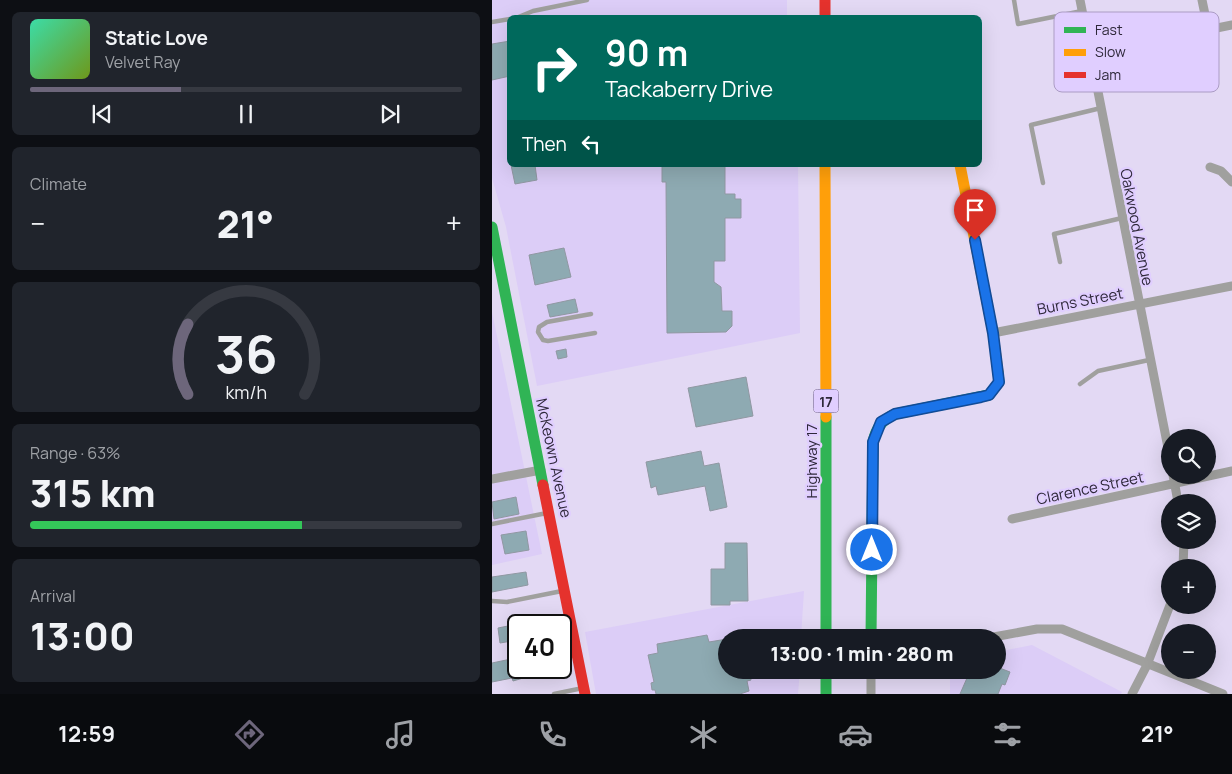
<!DOCTYPE html>
<html lang="en">
<head>
<meta charset="utf-8">
<style>
  :root { --surface:#171b24; --page:#20242c; --text:#f1f3f6; --muted:#9ea1a6; --line:#363941; --accent:#6d667b }
  body { margin:0; font-family:Manrope,sans-serif; background:var(--page); color:var(--text); height:100vh; display:flex; flex-direction:column; font-size:19px; white-space:nowrap }
  * { box-sizing:border-box; margin:0 }
  p { font-size:16px; color:var(--muted) }
  .icon { flex:none; width:28px; height:28px; fill:none; stroke:currentColor; stroke-width:2; stroke-linecap:round; stroke-linejoin:round }
  .map { position:relative; flex:1; overflow:hidden }
  .panel { display:flex; flex-direction:column; gap:12px; padding:12px; background:#0d0f14; width:492px }
  .panel>* { flex:none }
  .top-card { position:absolute; left:15px; top:15px; width:475px; height:152px; border-radius:8px; box-shadow:0 5px 20px #0002; background:#00695c; color:#fff; overflow:hidden }
  .tools { position:absolute; left:669px; top:429px; display:grid; gap:10px }
  .tools a { display:grid; place-items:center; width:55px; height:55px; border-radius:50%; background:var(--surface); box-shadow:0 5px 20px #0002; font-size:25px }
  .speed { position:absolute; left:15px; top:614px; display:flex; gap:10px; font-size:25px; font-weight:700; text-align:center }
  .speed>* { display:grid; place-content:center; width:65px; height:65px; border-radius:50%; background:var(--surface); box-shadow:0 5px 20px #0002; line-height:1 }
  .speed .limit { border:2px solid #111; border-radius:8px; background:#fff; color:#111 }
  .pin { position:absolute; display:grid; place-items:center; width:42px; height:42px; color:#fff; margin:-51px -21px; border-radius:50% 50% 50% 0; rotate:-45deg; box-shadow:0 0 5px #0007 }
  .pin .icon { rotate:45deg }
  .me { position:absolute; width:55px; margin:-28px; rotate:0deg; stroke-linejoin:round; filter:drop-shadow(0 0 4px #0008) }
  .turn { display:flex; align-items:center; gap:18px; height:105px; padding:0 15px; font-size:22px }
  .turn .icon { width:65px; height:65px; stroke-width:2.5 }
  .turn b { display:block; font-size:35px; line-height:42px }
  .then { display:flex; align-items:center; height:48px; padding:0 15px; background:#0003; gap:10px; font-size:19px }
  .big { font-size:38px; font-weight:800; line-height:1.1 }
  .panel .widget { flex:1; display:flex; flex-direction:column; justify-content:center; gap:8px; min-width:0; padding:0 18px; border-radius:8px; background:var(--page) }
  .panel .dial { align-items:center; gap:0 }
  .dial svg { height:130px; overflow:visible; fill:none; stroke:var(--line); stroke-width:7; stroke-linecap:round; text-anchor:middle }
  .dial text { fill:var(--text); stroke:none }
  .song { display:flex; align-items:center; gap:15px }
  .cover { width:60px; height:60px; border-radius:8px; background:linear-gradient(135deg,hsl(160 70% 55%),hsl(80 70% 35%)) }
  .played { height:5px; border-radius:2px; background:linear-gradient(90deg,var(--accent) 35%,var(--line) 35%) }
  .keys { display:flex; justify-content:space-around; direction:ltr }
  .heat { display:flex; justify-content:space-between; align-items:center; font-size:28px; direction:ltr }
  .charge { height:8px; border-radius:4px; background:linear-gradient(90deg,#34c759 63%,var(--line) 0) }
  .trip { position:absolute; left:226px; top:629px; width:288px; height:50px; border-radius:25px; background:var(--surface); box-shadow:0 5px 20px #0002; font-weight:800; line-height:50px; text-align:center }
  .tabs { display:flex; height:80px; justify-content:space-around; align-items:center; background:#090b0e; color:var(--muted) }
  .tabs .icon { width:35px; height:35px }
  .tabs .active { color:var(--accent) }
  .tabs b { font-size:22px; color:var(--text) }
  main { display:flex; flex:1; min-height:0 }
  .map>svg:first-child { display:block }
</style>
</head>
<body>
<main>
<section class="panel">
<div class="widget">
<div class="song"><i class="cover"></i><div><b>Static Love</b><p>Velvet Ray</p></div></div>
<div class="played"></div>
<div class="keys"><svg class="icon" aria-label="previous" viewBox="0 0 24 24"><path d="M18 5L8 12l10 7zM5 5v14"/></svg><svg class="icon" aria-label="pause" viewBox="0 0 24 24"><path d="M8 5v14M16 5v14"/></svg><svg class="icon" aria-label="next" viewBox="0 0 24 24"><path d="M6 5l10 7-10 7zM19 5v14"/></svg></div>
</div>
<div class="widget"><p>Climate</p>
<div class="heat"><a>−</a><b class="big">21°</b><a>+</a></div>
</div>
<div class="widget dial"><svg viewBox="0 0 100 80">
<path d="M14 69A42 42 0 1 1 86 69"/>
<path d="M14 69A42 42 0 0 1 14 26" stroke="#6d667b"/>
<text x="50" y="56" font-size="32" font-weight="700">36</text>
<text x="50" y="72" font-size="11">km/h</text>
</svg></div>
<div class="widget"><p>Range · 63%</p><b class="big">315 km</b><div class="charge"></div></div>
<div class="widget"><p>Arrival</p><b class="big">13:00</b></div>
</section>
<div class="map">
<svg width="740" height="694" viewBox="0 0 740 694">
  <rect width="100%" height="100%" fill="#e3d9f4"/>
  <path fill="#dccdf7" d="M 0,0 L 295,0 L 295,17 L 18,18 L 18,165 L 306,165 L 308,333 L 45,386 L 14,227 L 0,178 Z
    M 0,312 L 50,554 L 0,565 Z
    M 312,591 L 309,637 L 235,638 L 235,670 L 308,670 L 306,694 L 104,694 L 93,632 Z
    M 540,645 L 630,692 L 629,694 L 458,694 L 458,670 L 505,670 L 505,652 Z"/>
  <path fill="#8eaab2" stroke="#9098a2" d="M 18,41 L 18,76 L 0,80 L 0,44 Z
    M 19,165 L 43,165 L 45,180 L 23,184 Z
    M 170,165 L 233,165 L 233,194 L 243,194 L 243,199 L 249,199 L 249,218 L 233,218 L 233,261 L 222,261 L 222,282 L 229,287 L 230,311 L 240,311 L 240,326 L 234,332 L 175,333 L 174,182 L 170,182 Z
    M 72,248 L 79,277 L 43,285 L 37,255 Z
    M 83,299 L 86,312 L 58,317 L 55,305 Z
    M 74,349 L 75,357 L 66,359 L 64,351 Z
    M 254,377 L 261,416 L 204,427 L 196,388 Z
    M 209,451 L 212,466 L 227,463 L 235,507 L 218,511 L 213,486 L 166,495 L 164,486 L 159,488 L 154,462 Z
    M 24,497 L 27,514 L 2,519 L 0,502 Z
    M 34,531 L 37,550 L 13,554 L 9,535 Z
    M 233,543 L 255,543 L 256,601 L 238,601 L 238,605 L 219,605 L 219,569 L 233,569 Z
    M 34,572 L 36,585 L 0,592 L 0,577 Z
    M 26,624 L 26,640 L 8,643 L 6,628 Z
    M 215,635 L 217,642 L 235,639 L 235,670 L 257,670 L 259,680 L 255,681 L 257,691 L 248,694 L 164,694 L 163,690 L 160,690 L 159,683 L 162,682 L 156,655 L 166,653 L 165,644 Z
    M 19,659 L 20,666 L 55,668 L 55,671 L 21,681 L 20,678 L 0,682 L 0,663 Z
    M 505,667 L 518,672 L 513,685 L 510,684 L 506,694 L 468,694 L 475,678 L 478,679 L 481,670 L 505,670 Z"/>
  <g fill="none" stroke-linecap="round" stroke-linejoin="round">
    <path stroke="#a0a09e" stroke-width="4.5" d="M 522,0 L 526,24 L 590,11
      M 24,18 L 41,11 L 95,0
      M 0,22 L 18,19
      M 551,183 L 539,125 L 609,108
      M 568,262 L 562,234 L 630,218
      M 99,314 L 55,322 L 47,327 L 46,332 L 51,340 L 56,341 L 103,333
      M 588,384 L 606,371 L 657,360
      M 0,524 L 55,513
      M 0,601 L 15,602 L 70,591
      M 62,694 L 91,688"/>
    <path stroke="#a0a09e" stroke-width="9" d="M 588,0 L 678,458
      M 710,0 L 716,29
      M 598,54 L 740,25
      M 718,167 L 729,171 L 740,182
      M 501,333 L 740,286
      M 681,475 L 686,502
      M 0,479 L 49,470
      M 520,519 L 740,471
      M 691,568 L 692,540
      M 496,638 L 545,629 L 570,629 L 731,694
      M 379,694 L 379,670
      M 640,694 L 655,665 L 678,605"/>
    <path stroke="#30b455" stroke-width="11" d="M 0,227 L 51,485
      M 334,417 L 334,638
      M 379,638 L 381,442 C 384,428 390,420 403,414 L 497,395 L 507,382 L 506,372
      M 334,670 L 334,694"/>
    <path stroke="#ff9f0a" stroke-width="11" d="M 333,165 L 334,417
      M 468,165 L 501,333 L 506,372"/>
    <path stroke="#e5322d" stroke-width="11" d="M 333,0 L 333,18
      M 51,485 L 93,694"/>
  </g>
  <g fill="none" stroke-linecap="round" stroke-linejoin="round">
    <defs>
      <path id="route" d="M 380,550 L 381,442 L 389,422 L 403,414 L 489,397 L 497,395 L 507,382 L 501,333 L 483,240"/>
    </defs>
    <use href="#route" stroke="#114b97" stroke-width="12"/>
    <use href="#route" stroke="#1a73e8" stroke-width="9"/>
  </g>
  <g text-anchor="middle" dominant-baseline="central" stroke-width="4.5" stroke-linejoin="round" paint-order="stroke">
    <rect fill="#e0ceff" stroke="#635a75" stroke-width="1" x="321.5" y="389.5" width="25" height="23" rx="4"/>
    <g font-size="14" font-weight="bold" fill="#2e283a">
      <text x="334" y="401">17</text>
    </g>
    <g font-size="15" fill="#2e283a" stroke="#e0ceff">
      <text transform="translate(645 227) rotate(79)">Oakwood Avenue</text>
      <text transform="translate(588 301) rotate(-11)">Burns Street</text>
      <text transform="translate(62 458) rotate(78)">McKeown Avenue</text>
      <text transform="translate(319 461) rotate(-90)">Highway 17</text>
      <text transform="translate(598 488) rotate(-12)">Clarence Street</text>
    </g>
  </g>
  <rect x="562" y="12" width="165" height="80" rx="8" fill="#e0ceff" stroke="#ab9cc4" stroke-width="1"/>
  <rect x="572" y="27" width="22" height="6" fill="#30b455"/>
  <rect x="572" y="49" width="22" height="7" fill="#ff9f0a"/>
  <rect x="572" y="72" width="22" height="6" fill="#e5322d"/>
  <g font-size="14" fill="#2e283a">
    <text x="603" y="35">Fast</text>
    <text x="603" y="57">Slow</text>
    <text x="603" y="80">Jam</text>
  </g>
</svg>
<div class="tools">
<a><svg class="icon" aria-label="search" viewBox="0 0 24 24"><circle cx="10" cy="10" r="6"/><path d="M15 15l6 6"/></svg></a>
<a><svg class="icon" aria-label="layers" viewBox="0 0 24 24"><path d="M12 4l9 5-9 5-9-5zM3 14l9 5 9-5"/></svg></a>
<a>+</a>
<a>−</a>
</div>
<div class="speed"><div class="limit">40</div></div>
<div class="pin" style="left:483px;top:240px;background:#d93025"><svg class="icon" aria-label="arrive" viewBox="0 0 24 24"><path d="M6 21V4h12l-3 4 3 4H6"/></svg></div>
<svg class="me" style="left:380px;top:550px" viewBox="-20 -20 40 40"><circle r="17" fill="#1a73e8" stroke="#fff" stroke-width="3"/><path d="M0-11L8 9 0 5-8 9z" fill="#fff"/></svg>
<div class="trip">13:00 · 1 min · 280 m</div>
<div class="top-card">
<div class="turn"><svg class="icon" aria-label="right" viewBox="0 0 24 24"><path d="M7 20v-9h11M14 6l5 5-5 5"/></svg><div><b>90 m</b>Tackaberry Drive</div></div>
<div class="then">Then<svg class="icon" aria-label="left" viewBox="0 0 24 24"><path d="M17 20v-9H6M10 6l-5 5 5 5"/></svg></div>
</div>
</div>
</main>
<nav class="tabs">
<b>12:59</b>
<svg class="icon active" aria-label="directions" viewBox="0 0 24 24"><path d="M12 3l9 9-9 9-9-9zM9 14v-3h6M13 9l2 2-2 2"/></svg>
<svg class="icon" aria-label="music" viewBox="0 0 24 24"><path d="M9 18V5l10-2v13"/><circle cx="6" cy="18" r="3"/><circle cx="16" cy="16" r="3"/></svg>
<svg class="icon" aria-label="phone" viewBox="0 0 24 24"><path d="M5 4h4l2 5-3 2q2 4 5 5l2-3 5 2v4C11 20 4 13 5 4z"/></svg>
<svg class="icon" aria-label="climate" viewBox="0 0 24 24"><path d="M12 3v18M4 7l16 10M4 17L20 7"/></svg>
<svg class="icon" aria-label="car" viewBox="0 0 24 24"><path d="M5 17H2v-5l4-1 3-4h7l3 4 3 1v5h-3M9 17h6M6 11h13"/><circle cx="7" cy="17" r="2"/><circle cx="17" cy="17" r="2"/></svg>
<svg class="icon" aria-label="filters" viewBox="0 0 24 24"><path d="M4 7h16M4 17h16"/><circle cx="9" cy="7" r="2"/><circle cx="15" cy="17" r="2"/></svg>
<b>21°</b>
</nav>
</body>
</html>
